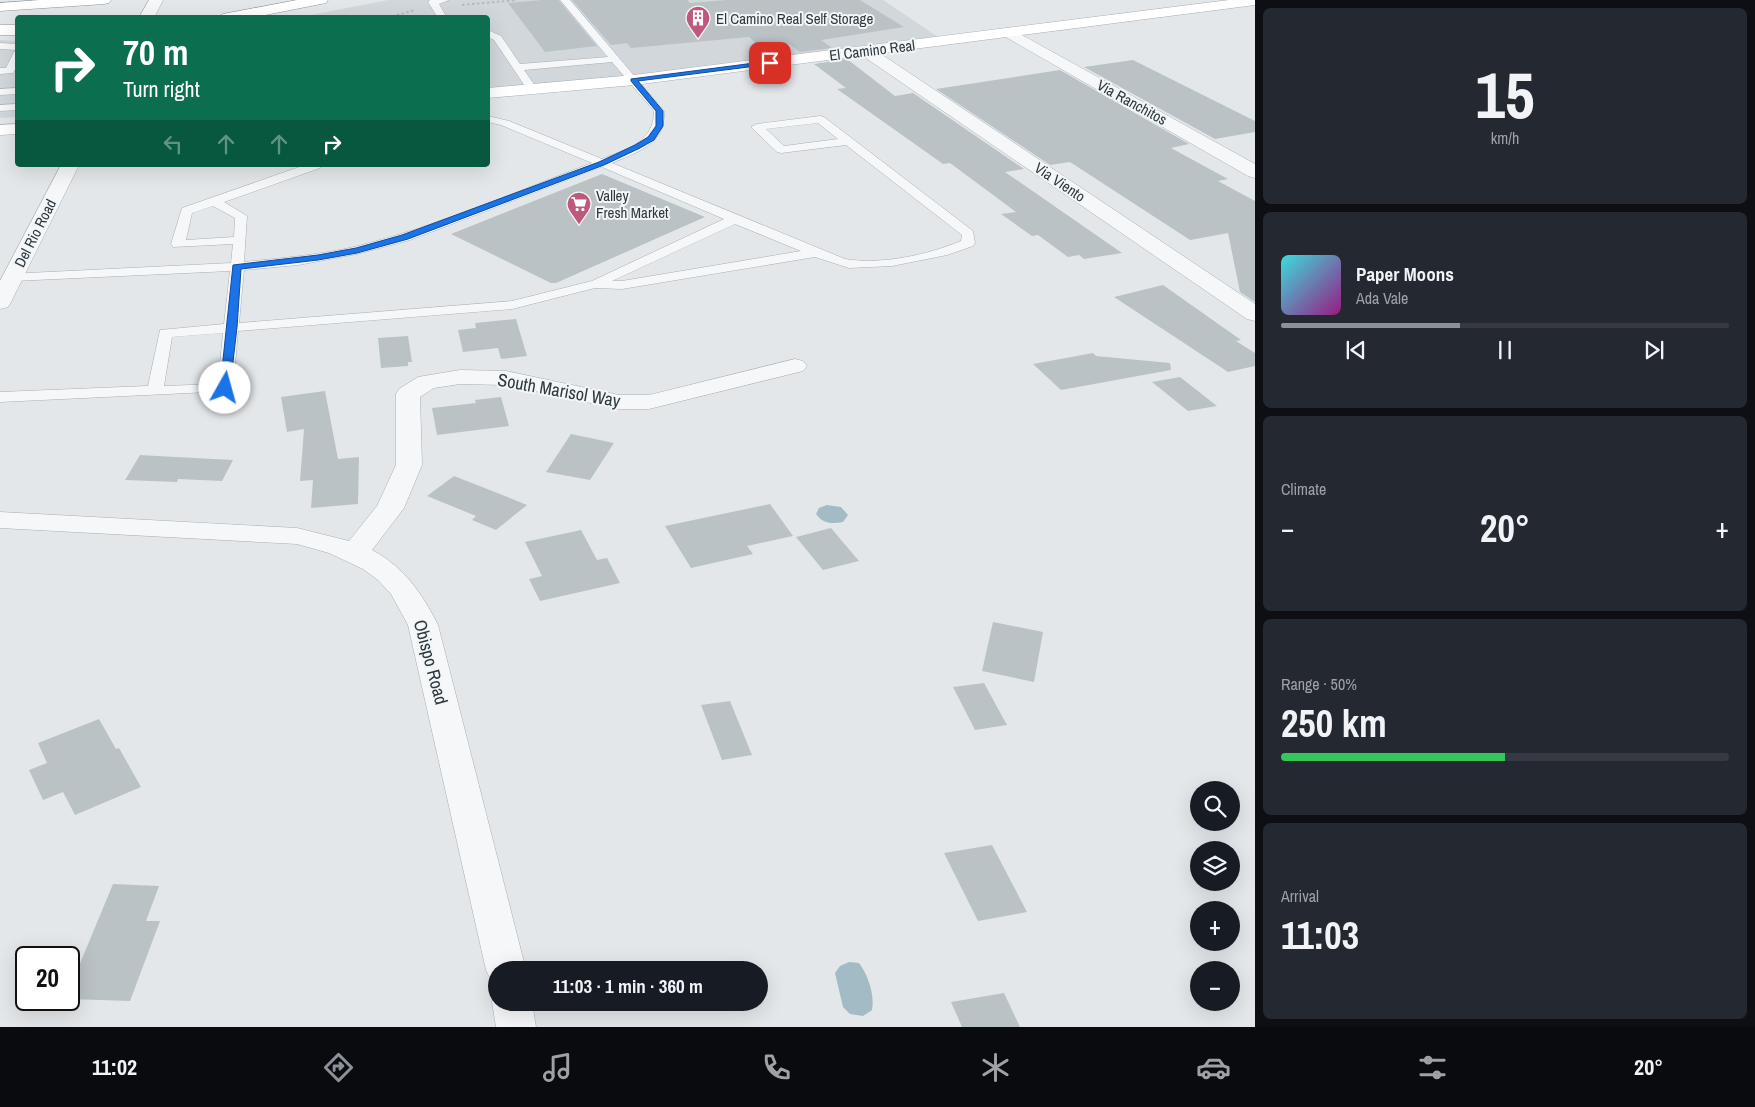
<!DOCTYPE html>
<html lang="en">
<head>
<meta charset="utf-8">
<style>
  :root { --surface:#171b24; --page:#242831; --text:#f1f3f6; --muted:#9ea1a6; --line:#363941; --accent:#8c9099 }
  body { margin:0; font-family:"Archivo Narrow",sans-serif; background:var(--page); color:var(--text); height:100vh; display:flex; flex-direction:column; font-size:19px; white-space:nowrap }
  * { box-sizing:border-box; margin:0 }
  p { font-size:16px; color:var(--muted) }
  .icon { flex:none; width:28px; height:28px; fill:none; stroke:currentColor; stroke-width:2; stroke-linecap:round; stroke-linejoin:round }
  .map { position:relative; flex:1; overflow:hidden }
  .sheet { display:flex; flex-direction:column; gap:8px; padding:8px; background:#0d0f14; width:500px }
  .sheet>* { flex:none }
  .guide { position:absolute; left:15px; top:15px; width:475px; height:152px; border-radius:5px; box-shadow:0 5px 20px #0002; background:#0b6e4f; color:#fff; overflow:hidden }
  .buttons { position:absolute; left:1190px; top:781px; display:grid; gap:10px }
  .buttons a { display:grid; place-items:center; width:50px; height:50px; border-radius:50%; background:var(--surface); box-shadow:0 5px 20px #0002; font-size:25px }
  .speed { position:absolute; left:15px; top:946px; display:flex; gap:10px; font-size:25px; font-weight:700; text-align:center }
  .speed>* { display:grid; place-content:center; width:65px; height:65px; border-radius:50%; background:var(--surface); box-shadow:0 5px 20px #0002; line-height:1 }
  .speed .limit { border:2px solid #111; border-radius:8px; background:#fff; color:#111 }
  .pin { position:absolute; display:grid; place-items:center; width:42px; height:42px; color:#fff; margin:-21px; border-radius:10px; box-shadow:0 2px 8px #0006 }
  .me { position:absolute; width:55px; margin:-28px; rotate:7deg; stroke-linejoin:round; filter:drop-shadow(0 0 4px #0008) }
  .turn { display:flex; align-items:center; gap:18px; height:105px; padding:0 25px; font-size:22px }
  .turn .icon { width:65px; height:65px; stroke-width:2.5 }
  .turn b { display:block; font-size:35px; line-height:42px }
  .lanes { display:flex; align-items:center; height:48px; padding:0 25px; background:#0003; justify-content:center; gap:25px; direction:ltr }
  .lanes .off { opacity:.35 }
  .big { font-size:38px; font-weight:700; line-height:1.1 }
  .sheet .widget { flex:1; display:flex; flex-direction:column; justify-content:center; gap:8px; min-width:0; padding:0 18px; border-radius:8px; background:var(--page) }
  .sheet .dial { align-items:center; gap:0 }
  .dial b { font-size:65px; line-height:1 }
  .song { display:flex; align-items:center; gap:15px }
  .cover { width:60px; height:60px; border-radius:8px; background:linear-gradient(135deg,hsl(180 70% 55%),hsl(310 70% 35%)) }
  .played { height:5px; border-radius:2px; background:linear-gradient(90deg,var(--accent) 40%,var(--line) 40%) }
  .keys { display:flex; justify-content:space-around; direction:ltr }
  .heat { display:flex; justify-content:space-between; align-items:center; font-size:28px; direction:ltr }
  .charge { height:8px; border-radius:4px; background:linear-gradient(90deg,#34c759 50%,var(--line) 0) }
  .trip { position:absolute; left:488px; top:961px; width:280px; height:50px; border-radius:25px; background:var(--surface); box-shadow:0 5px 20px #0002; font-weight:700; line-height:50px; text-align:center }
  .tabs { display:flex; height:80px; justify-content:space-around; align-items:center; background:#090b0e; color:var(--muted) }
  .tabs .icon { width:35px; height:35px }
  .tabs .current { color:var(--accent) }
  .tabs b { font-size:22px; color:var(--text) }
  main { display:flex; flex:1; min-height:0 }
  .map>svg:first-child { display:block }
</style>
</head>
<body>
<main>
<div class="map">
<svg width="1255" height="1027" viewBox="0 0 1255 1027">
  <rect width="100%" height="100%" fill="#e3e7ea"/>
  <path fill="#d2d7db" d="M 388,0 L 883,0 L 938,37 L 655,75 L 488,91 L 488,18 L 296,18 Z
    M 0,40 L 17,41 L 17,117 L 0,118 Z"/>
  <path fill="#a3bbc5" d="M 827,505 L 841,507 L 848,515 L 843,522 C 832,524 823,524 816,514 L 819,508 Z
    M 849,962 L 859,963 C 868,975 875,995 872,1010 L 863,1016 L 850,1014 L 843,1007 L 835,973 L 840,966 Z"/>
  <path fill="#bbc2c6" d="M 542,0 L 558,0 L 597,46 L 545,52 L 508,3 Z
    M 572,0 L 687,0 L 690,3 L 727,0 L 860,0 L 904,27 L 821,40 L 832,48 L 800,52 L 789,44 L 760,47 L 749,37 L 631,48 L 627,43 L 611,45 Z
    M 847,59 L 895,96 L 913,93 L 1024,169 L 1005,172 L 1122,253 L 1084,259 L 1079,255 L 1068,257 L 1038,235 L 1032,236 L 1001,214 L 1016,212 L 950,163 L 943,164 L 837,89 L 846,88 L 814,64 Z
    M 1133,60 L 1255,121 L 1255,132 L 1215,139 L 1084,67 Z
    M 1060,70 L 1189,144 L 1171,148 L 1228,179 L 1218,181 L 1255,201 L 1255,302 L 1240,292 L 1228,233 L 1190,240 L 1070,162 L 1050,165 L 936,89 Z
    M 602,174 L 705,217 L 556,283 L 551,283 L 451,234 Z
    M 1163,285 L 1241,340 L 1236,341 L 1255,353 L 1255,366 L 1228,372 L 1114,297 Z
    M 516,319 L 527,356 L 501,359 L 498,348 L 463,352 L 458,330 L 476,328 L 475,323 Z
    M 408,336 L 412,362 L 408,362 L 408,366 L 381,368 L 378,338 Z
    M 1093,353 L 1096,356 L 1170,363 L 1171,370 L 1061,390 L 1033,364 Z
    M 1180,377 L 1217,406 L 1188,411 L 1152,382 Z
    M 325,391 L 338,459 L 359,457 L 358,504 L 311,508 L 313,480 L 300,481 L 304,429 L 287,432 L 281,397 Z
    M 501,397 L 509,426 L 437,435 L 432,408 L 476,403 L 475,400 Z
    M 571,434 L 614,443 L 590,480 L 546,472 Z
    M 140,455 L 157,456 L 233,460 L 222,481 L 178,479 L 177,482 L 125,480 Z
    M 454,476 L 500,494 L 527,505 L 496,530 L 472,520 L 476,516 L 427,496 Z
    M 770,504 L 793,536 L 747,546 L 753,554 L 691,568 L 665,526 Z
    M 831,528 L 859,561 L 823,570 L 796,537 Z
    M 581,530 L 597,560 L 607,558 L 620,583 L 540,601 L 529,579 L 542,576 L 525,542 Z
    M 993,622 L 1043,632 L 1034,682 L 982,671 Z
    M 984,683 L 1007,725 L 975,730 L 953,687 Z
    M 730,701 L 752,755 L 722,760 L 701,705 Z
    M 99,719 L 116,749 L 119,748 L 141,787 L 75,815 L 63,792 L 43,800 L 29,770 L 47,763 L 38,743 Z
    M 992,845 L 1027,912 L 978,921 L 944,853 Z
    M 113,884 L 159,886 L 146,921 L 160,921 L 130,1001 L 69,999 L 69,990 Z
    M 1004,993 L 1020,1027 L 962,1027 L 951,1002 Z"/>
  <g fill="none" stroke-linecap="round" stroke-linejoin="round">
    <defs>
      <path id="service" d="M 430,0 L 449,0 L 439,4 L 447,18 L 438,18 L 428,2 Z
        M 560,0 L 570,0 L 664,111 C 666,144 638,152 612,163 L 845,259 C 882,265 927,255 961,241 L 962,235 L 846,145 L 781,153 L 777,152 L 751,127 L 757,124 L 820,116 L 824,117 L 973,231 L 975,243 L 973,246 L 947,255 L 892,266 L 849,268 L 815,257 L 622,289 L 595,288 L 512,309 L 238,331 L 233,388 L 230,391 L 0,402 L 0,392 L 148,386 L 160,330 L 224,324 L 230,271 L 13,281 L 8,280 L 6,277 L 8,274 L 231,263 L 233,244 L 173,247 L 171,244 L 182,208 L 305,165 L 322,165 L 320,168 L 224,202 L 247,216 L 244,262 C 282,258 321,255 358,246 C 438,226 515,192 592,163 L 501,125 L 488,122 L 488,116 L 509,121 L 602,159 C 626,149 654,143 654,111 L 612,62 L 524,70 L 538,90 L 533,93 L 529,92 L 494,40 L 488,37 L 488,30 L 501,36 L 520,64 L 608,57 ZM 818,123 L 838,139 L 784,146 L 766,129 ZM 602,167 L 724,219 L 592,281 L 512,301 L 239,323 L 244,270 L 298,265 L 357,254 L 410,240 ZM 213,206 L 235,218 L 234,237 L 186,240 L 192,213 ZM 735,224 L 801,251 L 622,281 L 612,281 ZM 223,333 L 218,384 L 164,386 L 172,337 Z
        M 0,43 L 18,44 L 18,50 L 0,49 Z
        M 18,51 L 18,65 L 13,73 L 0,74 L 0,68 L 6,68 L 14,52 Z
        M 18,88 L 18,94 L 0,95 L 0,89 Z
        M 18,104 L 18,110 L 0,111 L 0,105 Z"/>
      <path id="minor" d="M 1009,28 L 1255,164 L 1255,178 L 1248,176 L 1004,36 L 1001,33 L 1004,30 Z
        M 866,46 L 872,48 L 1255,304 L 1255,321 L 1247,319 L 860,54 L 858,51 L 860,48 Z
        M 61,165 L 79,165 L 11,302 L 8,307 L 0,309 L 0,281 Z
        M 795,359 L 803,361 L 807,366 L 803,371 L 649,409 L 619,409 L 506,385 L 460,384 L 434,388 L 420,397 L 422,465 L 404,508 L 372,550 C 404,567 422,593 438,625 L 526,970 L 496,970 L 496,983 L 492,982 L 486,970 L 408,625 L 391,594 L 378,580 L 363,569 L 329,553 L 297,544 L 0,528 L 0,512 L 297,528 L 349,541 L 377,506 L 396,465 L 396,394 L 399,389 L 418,377 L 460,370 L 506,371 L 619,395 L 649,395 Z
        M 496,993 L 496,1002 L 532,1002 L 536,1027 L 496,1027 L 492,1002 Z"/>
      <path id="tertiary" d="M 149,0 L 163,0 L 154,18 L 139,18 Z"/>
      <path id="secondary" d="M 1229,0 L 1255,0 L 1255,5 L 634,85 L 488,98 L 488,88 L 634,75 Z
        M 18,124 L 18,134 L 0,135 L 0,125 Z"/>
      <path id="motorway" d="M 40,0 L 111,0 L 109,3 L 104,4 L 0,11 L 0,3 Z
        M 297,0 L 328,0 L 326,3 L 321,4 L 250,18 L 216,18 L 223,14 Z
        M 0,25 L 18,25 L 18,35 L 0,35 Z"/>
    </defs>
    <use href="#service" stroke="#a9afb4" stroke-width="1"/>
    <use href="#minor" stroke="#a9afb4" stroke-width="1"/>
    <use href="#tertiary" stroke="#a9afb4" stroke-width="1"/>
    <use href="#secondary" stroke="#a9afb4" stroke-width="1"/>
    <use href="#motorway" stroke="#8c979f" stroke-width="1"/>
    <path stroke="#b6babd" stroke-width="2" stroke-dasharray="2.5 2.5" stroke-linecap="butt" d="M 462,5 L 517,0
      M 387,18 L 415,10"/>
    <use href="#service" fill="#f6f7f8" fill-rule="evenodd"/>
    <use href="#minor" fill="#f6f7f8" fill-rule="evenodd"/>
    <use href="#tertiary" fill="#f6f7f8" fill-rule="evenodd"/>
    <use href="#secondary" fill="#fff" fill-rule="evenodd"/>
    <use href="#motorway" fill="#fff" fill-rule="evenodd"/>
  </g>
  <path fill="#1a73e8" stroke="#114b97" d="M 770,61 L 772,61 L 772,64 L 638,81 L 663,111 L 663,126 L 654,140 L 640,148 L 604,165 L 408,239 L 357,253 L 318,260 L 241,269 L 237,327 L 230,388 L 225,391 L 220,388 L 233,265 L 318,255 L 356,248 L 402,235 L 599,162 L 635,145 L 648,137 L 656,126 L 656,111 L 631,81 L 631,79 Z"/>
  <defs>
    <symbol id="building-pin" viewBox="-11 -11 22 30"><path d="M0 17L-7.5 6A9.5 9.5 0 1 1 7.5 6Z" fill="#bf587d" stroke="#f3f6f7"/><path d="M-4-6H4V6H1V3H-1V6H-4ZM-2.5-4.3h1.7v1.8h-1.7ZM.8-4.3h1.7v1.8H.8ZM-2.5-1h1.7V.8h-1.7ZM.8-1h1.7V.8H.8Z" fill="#fff"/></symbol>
    <symbol id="supermarket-pin" viewBox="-11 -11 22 30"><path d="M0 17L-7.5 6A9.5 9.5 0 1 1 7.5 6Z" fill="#bf587d" stroke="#f3f6f7"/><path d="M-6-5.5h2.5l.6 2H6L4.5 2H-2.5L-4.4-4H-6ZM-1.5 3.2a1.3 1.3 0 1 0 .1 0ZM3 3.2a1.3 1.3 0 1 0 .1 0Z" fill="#fff"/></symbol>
  </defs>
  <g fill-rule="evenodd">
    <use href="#building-pin" x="684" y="4" width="28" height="38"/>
    <use href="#supermarket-pin" x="565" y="190" width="28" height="38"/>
  </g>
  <g text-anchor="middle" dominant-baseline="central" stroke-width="4" stroke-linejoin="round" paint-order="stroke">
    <g font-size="15" fill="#2d3840" stroke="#f3f6f7" text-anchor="start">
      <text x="716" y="18">El Camino Real Self Storage</text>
      <text x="596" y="195">Valley<tspan x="596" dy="17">Fresh Market</tspan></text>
    </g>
    <g font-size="15" fill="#2d3840" stroke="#f3f6f7">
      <text transform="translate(872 50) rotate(-7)">El Camino Real</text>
      <text transform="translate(1132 102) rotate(29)">Via Ranchitos</text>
      <text transform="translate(1060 182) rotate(34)">Via Viento</text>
      <text transform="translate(35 233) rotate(-63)">Del Rio Road</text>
    </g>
    <g font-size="18" fill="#2d3840" stroke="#f3f6f7">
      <text transform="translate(559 390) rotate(10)">South Marisol Way</text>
      <text transform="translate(431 662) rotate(75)">Obispo Road</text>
    </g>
  </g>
</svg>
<div class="buttons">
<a><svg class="icon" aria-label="search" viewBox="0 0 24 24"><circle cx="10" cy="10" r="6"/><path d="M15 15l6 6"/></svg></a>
<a><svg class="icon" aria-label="layers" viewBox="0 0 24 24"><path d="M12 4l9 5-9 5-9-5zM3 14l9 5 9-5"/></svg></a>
<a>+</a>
<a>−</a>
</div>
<div class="speed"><div class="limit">20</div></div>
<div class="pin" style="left:770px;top:63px;background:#d93025"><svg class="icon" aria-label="arrive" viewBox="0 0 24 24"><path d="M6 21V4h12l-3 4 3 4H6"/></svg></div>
<svg class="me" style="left:225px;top:388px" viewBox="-20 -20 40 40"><circle r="19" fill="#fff"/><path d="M0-13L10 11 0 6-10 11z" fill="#1a73e8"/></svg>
<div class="trip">11:03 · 1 min · 360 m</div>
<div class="guide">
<div class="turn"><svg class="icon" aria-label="right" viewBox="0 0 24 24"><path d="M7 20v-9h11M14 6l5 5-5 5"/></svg><div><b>70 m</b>Turn right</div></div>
<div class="lanes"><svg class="icon off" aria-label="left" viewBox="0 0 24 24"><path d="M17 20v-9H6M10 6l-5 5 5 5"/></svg><svg class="icon off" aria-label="ahead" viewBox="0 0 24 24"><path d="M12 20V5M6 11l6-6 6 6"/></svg><svg class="icon off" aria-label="ahead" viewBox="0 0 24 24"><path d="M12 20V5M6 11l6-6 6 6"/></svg><svg class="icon" aria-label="right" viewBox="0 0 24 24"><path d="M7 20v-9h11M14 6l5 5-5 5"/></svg></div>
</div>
</div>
<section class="sheet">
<div class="widget dial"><b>15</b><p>km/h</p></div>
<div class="widget">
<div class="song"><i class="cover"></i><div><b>Paper Moons</b><p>Ada Vale</p></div></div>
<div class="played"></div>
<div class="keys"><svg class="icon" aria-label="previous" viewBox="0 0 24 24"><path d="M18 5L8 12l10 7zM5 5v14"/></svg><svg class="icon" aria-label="pause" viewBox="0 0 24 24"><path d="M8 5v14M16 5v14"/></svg><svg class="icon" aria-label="next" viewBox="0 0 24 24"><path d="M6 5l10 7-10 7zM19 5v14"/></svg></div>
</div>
<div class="widget"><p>Climate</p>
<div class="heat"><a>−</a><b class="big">20°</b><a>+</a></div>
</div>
<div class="widget"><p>Range · 50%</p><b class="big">250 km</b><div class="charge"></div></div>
<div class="widget"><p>Arrival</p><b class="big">11:03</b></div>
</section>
</main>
<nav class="tabs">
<b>11:02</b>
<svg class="icon current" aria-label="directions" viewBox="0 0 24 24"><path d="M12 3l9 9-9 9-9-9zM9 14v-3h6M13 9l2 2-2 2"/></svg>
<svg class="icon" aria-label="music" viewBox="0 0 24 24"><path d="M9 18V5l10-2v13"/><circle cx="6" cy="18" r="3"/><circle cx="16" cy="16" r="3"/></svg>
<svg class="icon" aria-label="phone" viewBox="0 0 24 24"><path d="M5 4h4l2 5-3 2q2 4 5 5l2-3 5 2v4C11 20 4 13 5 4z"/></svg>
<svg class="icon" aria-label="climate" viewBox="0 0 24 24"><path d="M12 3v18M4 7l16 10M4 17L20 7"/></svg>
<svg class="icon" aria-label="car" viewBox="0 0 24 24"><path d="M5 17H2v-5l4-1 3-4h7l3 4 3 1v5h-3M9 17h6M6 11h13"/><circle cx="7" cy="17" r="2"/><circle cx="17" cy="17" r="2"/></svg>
<svg class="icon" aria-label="filters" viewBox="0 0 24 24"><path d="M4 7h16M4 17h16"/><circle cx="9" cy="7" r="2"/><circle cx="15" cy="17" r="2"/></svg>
<b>20°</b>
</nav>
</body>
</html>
